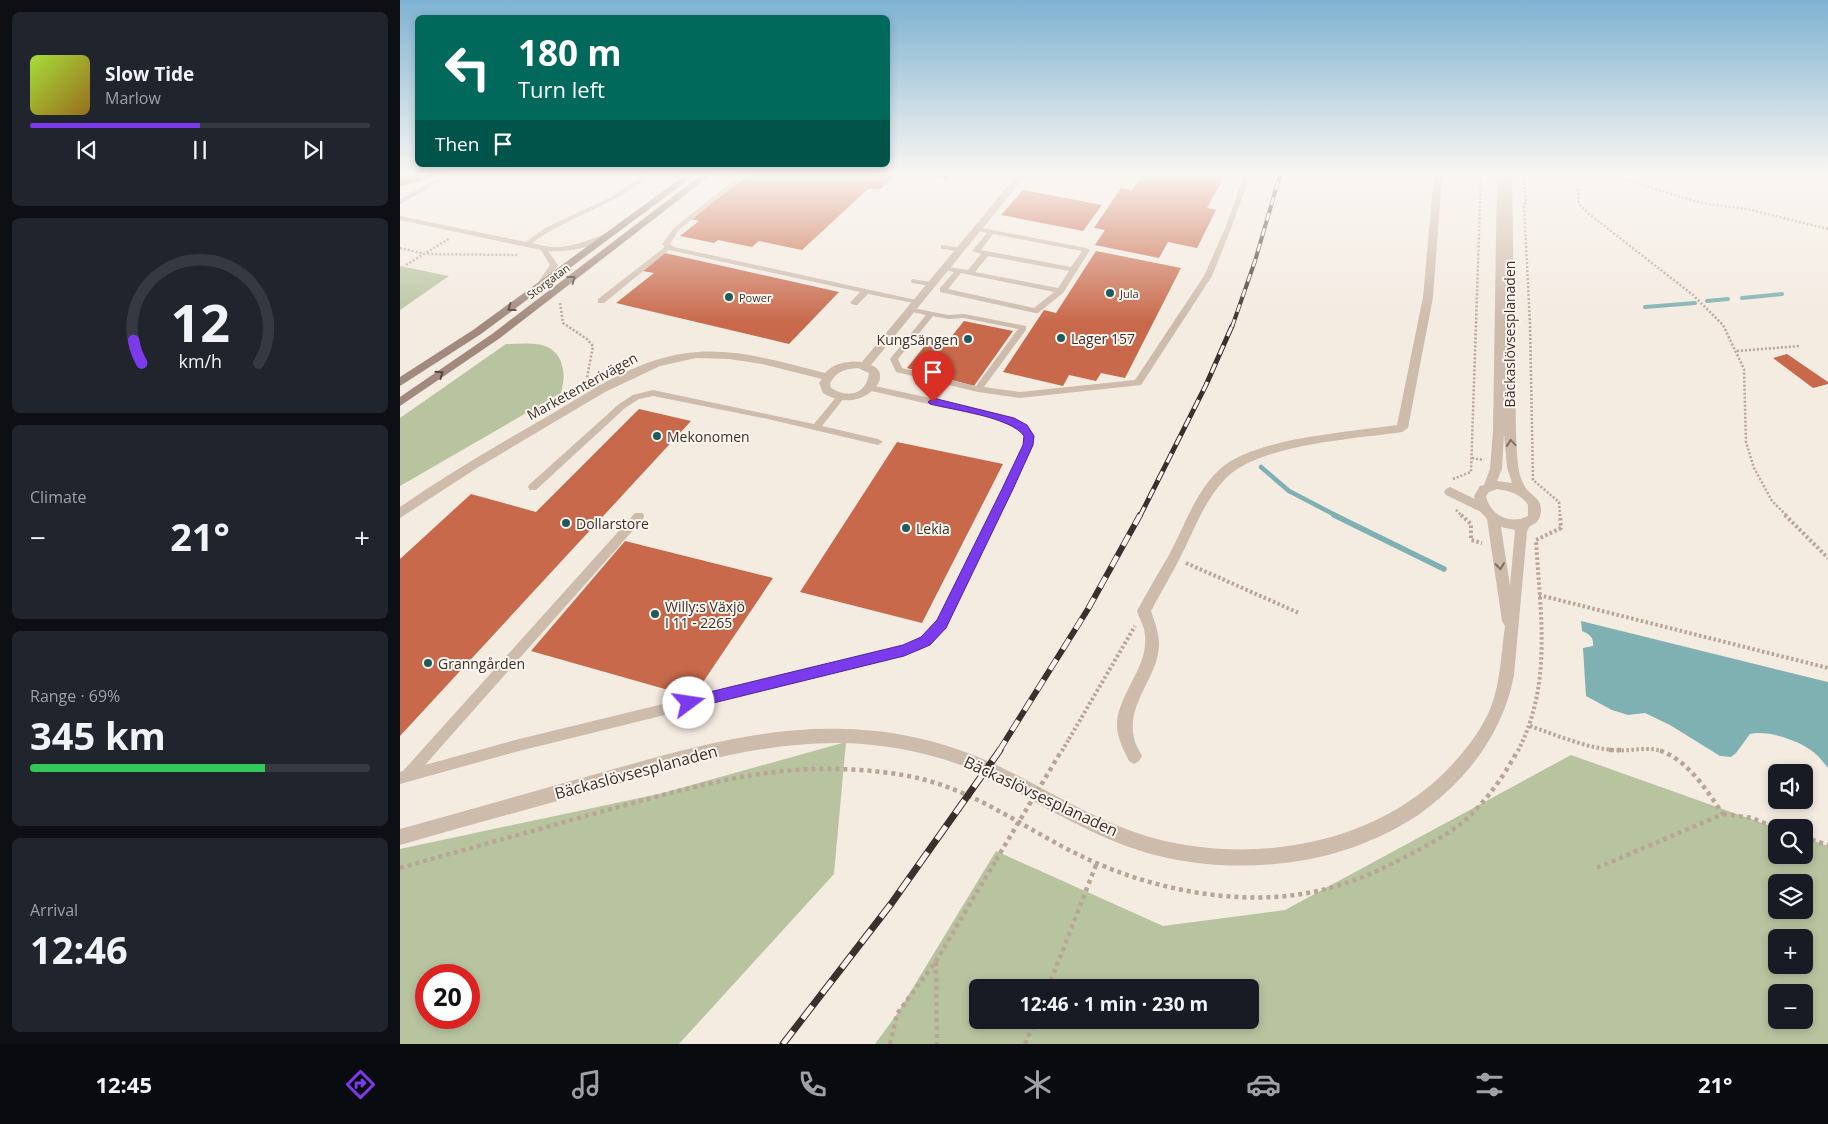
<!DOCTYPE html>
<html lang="en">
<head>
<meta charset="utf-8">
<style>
  :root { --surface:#171b24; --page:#20242c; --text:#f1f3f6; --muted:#9ea1a6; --line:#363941; --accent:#7c3aed }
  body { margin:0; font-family:"Open Sans",sans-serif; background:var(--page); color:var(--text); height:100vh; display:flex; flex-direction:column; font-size:19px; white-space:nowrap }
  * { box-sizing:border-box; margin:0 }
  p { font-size:16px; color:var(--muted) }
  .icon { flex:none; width:28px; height:28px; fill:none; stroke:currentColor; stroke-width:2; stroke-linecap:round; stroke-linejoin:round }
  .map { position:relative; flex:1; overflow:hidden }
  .side { display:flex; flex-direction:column; gap:12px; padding:12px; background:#0d0f14; width:400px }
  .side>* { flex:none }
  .top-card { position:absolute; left:15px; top:15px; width:475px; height:152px; border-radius:8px; box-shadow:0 2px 8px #0003; background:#00695c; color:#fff; overflow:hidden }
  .controls { position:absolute; left:1368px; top:764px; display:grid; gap:10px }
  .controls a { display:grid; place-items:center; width:45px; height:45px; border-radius:8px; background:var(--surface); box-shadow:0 2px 8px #0003; font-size:25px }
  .speed { position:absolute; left:15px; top:964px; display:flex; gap:10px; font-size:25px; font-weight:700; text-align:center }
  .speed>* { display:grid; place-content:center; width:65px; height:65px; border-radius:50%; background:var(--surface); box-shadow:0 2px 8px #0003; line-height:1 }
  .speed .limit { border:8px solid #d22; background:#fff; color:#111 }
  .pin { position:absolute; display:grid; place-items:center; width:42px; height:42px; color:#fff; margin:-51px -21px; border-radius:50% 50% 50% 0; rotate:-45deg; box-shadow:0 0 5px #0007 }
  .pin .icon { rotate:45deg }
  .me { position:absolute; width:55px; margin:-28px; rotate:76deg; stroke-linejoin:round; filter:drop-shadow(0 0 4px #0008) }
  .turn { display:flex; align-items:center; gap:18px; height:105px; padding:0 20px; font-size:22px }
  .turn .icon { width:65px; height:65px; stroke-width:2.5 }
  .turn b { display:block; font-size:35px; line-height:42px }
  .then { display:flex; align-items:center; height:48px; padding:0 20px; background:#0003; gap:10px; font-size:19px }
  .big { font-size:38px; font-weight:700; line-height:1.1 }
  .side .widget { flex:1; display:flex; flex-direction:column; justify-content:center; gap:8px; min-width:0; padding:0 18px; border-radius:8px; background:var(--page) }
  .side .dial { align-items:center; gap:0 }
  .dial svg { height:130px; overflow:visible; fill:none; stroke:var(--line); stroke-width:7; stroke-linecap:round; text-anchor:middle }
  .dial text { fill:var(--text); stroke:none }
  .song { display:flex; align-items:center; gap:15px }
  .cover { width:60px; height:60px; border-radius:8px; background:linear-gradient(135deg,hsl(80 70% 55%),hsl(40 70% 35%)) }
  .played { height:5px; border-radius:2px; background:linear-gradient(90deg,var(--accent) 50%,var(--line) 50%) }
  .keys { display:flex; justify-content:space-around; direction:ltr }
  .heat { display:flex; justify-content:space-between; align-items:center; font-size:28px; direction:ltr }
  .charge { height:8px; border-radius:4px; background:linear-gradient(90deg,#34c759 69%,var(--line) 0) }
  .trip { position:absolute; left:569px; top:979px; width:290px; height:50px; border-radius:8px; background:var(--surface); box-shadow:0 2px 8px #0003; font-weight:700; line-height:50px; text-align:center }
  .tab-bar { display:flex; height:80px; justify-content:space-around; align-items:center; background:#090b0e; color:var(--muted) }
  .tab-bar .icon { width:35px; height:35px }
  .tab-bar .current { color:var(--accent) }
  .tab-bar b { font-size:22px; color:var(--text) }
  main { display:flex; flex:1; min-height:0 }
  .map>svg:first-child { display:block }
</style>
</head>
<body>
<main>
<section class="side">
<div class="widget">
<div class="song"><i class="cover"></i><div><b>Slow Tide</b><p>Marlow</p></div></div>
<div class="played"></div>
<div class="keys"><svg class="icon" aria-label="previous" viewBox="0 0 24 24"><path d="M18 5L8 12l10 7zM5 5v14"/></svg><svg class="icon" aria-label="pause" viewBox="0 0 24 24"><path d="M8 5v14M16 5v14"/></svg><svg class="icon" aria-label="next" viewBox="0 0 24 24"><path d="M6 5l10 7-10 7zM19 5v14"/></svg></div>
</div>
<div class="widget dial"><svg viewBox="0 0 100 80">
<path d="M14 69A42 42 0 1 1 86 69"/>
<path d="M14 69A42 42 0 0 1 9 55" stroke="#7c3aed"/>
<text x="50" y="56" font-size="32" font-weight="700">12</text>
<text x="50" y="72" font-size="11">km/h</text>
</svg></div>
<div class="widget"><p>Climate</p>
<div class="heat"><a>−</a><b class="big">21°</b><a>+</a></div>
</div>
<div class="widget"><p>Range · 69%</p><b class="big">345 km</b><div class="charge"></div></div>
<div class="widget"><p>Arrival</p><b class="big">12:46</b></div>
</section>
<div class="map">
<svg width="1428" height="1044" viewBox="0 0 1428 1044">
  <rect width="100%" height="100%" fill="#f4ebe1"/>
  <path fill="#b8c4a0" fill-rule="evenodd" d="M 0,266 L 49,276 L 0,310 Z
    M 106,344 C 127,344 152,339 161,362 C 165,375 164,380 161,393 L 0,486 L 0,418 Z
    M 446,742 L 434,874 L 279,1044 L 0,1044 L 0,849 L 263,793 ZM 26,975 L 69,975 L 69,1018 L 26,1018 Z
    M 1171,755 L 1376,828 L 1376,855 L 1404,855 L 1404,837 L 1428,846 L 1428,1044 L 475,1044 L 497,1014 L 596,851 L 763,926 L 885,910 ZM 1404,882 L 1404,910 L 1376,910 L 1376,882 ZM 1376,938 L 1404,938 L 1404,965 L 1376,965 ZM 578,988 L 850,988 L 850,1020 L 578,1020 ZM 1376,992 L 1404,992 L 1404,1020 L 1376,1020 Z"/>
  <path fill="#7fb0b2" d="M 1181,621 L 1428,682 L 1428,768 C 1423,762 1418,755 1412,751 C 1398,740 1367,730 1350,734 L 1336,753 L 1331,757 L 1320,756 L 1270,725 L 1245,713 L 1228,715 L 1212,710 L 1186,696 L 1183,648 L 1193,646 C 1194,637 1189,634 1182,631 Z"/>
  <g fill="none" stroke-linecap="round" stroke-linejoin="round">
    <path stroke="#7fb0b2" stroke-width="4" d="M 1342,298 L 1382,294
      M 1307,301 L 1328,299
      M 1245,307 L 1295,303"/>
    <path stroke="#7fb0b2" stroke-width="4.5" d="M 861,467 L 889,491 L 937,516"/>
    <path stroke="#7fb0b2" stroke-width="5.5" d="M 934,515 L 1044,569"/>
  </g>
  <path fill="#c8694b" d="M 0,175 L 36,175 L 37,176 L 0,186 Z
    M 348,175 L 495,175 L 481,189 L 468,189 L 402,250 L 359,241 L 352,247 L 318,240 L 314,243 L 280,236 L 299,221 L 291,219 Z
    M 527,175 L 551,175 L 547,180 Z
    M 742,175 L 825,175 L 807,208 L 816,210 L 797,248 L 768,242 L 759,258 L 695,245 L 705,230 L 694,228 L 721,188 L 732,190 Z
    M 623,190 L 702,205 L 683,231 L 601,215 Z
    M 696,251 L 781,268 L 725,378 L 701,373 L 696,381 L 669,375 L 663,386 L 603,372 L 644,310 L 656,313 Z
    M 265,253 L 439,292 L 389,344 L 216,303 L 254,273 L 243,271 Z
    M 564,321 L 613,331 L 574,386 L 507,368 L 531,338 L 547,342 Z
    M 1387,354 L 1428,382 L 1428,384 L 1413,388 L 1373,358 Z
    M 239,409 L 291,421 L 0,736 L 0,559 L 71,494 L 136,512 Z
    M 497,442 L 603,464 L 522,623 L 400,592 Z
    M 225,541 L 373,578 L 293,697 L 131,651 Z"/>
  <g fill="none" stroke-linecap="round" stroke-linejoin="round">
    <path stroke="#b9a596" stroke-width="2.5" stroke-dasharray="2 2" stroke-linecap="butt" d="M 1123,175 L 1126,202 L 1124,205 L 1130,324 L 1133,480 L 1159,502 L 1160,516
      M 1209,175 L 1301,203 L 1347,209 L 1428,229
      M 1178,189 L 1179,204 L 1189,214 L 1293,295 L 1323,325 L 1344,369 L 1346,442 L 1354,468 L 1372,501 L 1387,516
      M 0,248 L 25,254 L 117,255
      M 6,265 L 50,238
      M 160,303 L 163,323 L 187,339 L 193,346 L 186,383
      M 1337,351 L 1400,346
      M 1072,458 L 1084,460
      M 1053,479 L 1071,472 L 1081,175
      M 1056,510 L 1062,516"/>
    <path stroke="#b9a596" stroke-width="4" stroke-dasharray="2.5 2.5" stroke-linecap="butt" d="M 1061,515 L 1071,524 L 1071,540 L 1082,543
      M 1385,515 L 1428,558
      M 786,563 L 899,613
      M 1139,595 L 1428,668
      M 1130,726 C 1156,735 1184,747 1212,750 C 1230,752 1245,746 1262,751
      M 669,739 L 735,626
      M 1118,751 C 1153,682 1140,614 1136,540 L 1161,528 L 1160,515"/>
    <path stroke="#b9a596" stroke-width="4.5" stroke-dasharray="4 4" stroke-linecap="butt" d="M 1209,750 L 1225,750
      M 1323,814 L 1352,818 L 1377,828
      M 1404,837 L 1428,845
      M 0,868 C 70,848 140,829 211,809 C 285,789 358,767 437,769 C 474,770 515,774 550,788 C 595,805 636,834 679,855 C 750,890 844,909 922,890 C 947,884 972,874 995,862 C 1017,851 1045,837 1063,822 C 1086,802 1104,776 1118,750
      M 1197,868 L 1323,814 C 1306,790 1288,759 1258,750
      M 536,962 L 537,1044
      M 648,988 L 696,865
      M 490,1044 L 497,1014 L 536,961 L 596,860
      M 625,1044 L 635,1020"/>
    <path fill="#cdbbac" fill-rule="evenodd" d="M 44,175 L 52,175 L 0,204 L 0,199 Z
      M 243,175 L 251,175 C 216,205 169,216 132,243 C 162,252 176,244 203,235 L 207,237 C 191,249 167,252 148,251 L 158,265 L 144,286 L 141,286 L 137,284 L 150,265 L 141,250 L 0,220 L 0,216 L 126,242 L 145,228 L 211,197 Z
      M 340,175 L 347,175 L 279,230 L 270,244 L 274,247 L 516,300 L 519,300 L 519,304 L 468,294 L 457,305 L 454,305 L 450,303 L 460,292 L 269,250 L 204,303 L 198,303 L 198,299 L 265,247 L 262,244 L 274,228 Z
      M 615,175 L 623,178 L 620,180 L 603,176 Z
      M 844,175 L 850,175 L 832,226 L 812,276 L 741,385 L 620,398 L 578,392 L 549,385 L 538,400 L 595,413 L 626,425 L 634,435 L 633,445 L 613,489 L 546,627 L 530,644 L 504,656 L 115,752 L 0,784 L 0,772 L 3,771 L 235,513 L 243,513 L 244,516 L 243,519 L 25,765 L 115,740 L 502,646 L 522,638 L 538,621 L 603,489 L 623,445 L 624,435 L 620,429 L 590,418 L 467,390 L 466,388 L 470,385 L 530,398 L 542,383 L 496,372 L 490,359 L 526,315 L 508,311 L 508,307 L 548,315 L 564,314 L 626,326 L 626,330 L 584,387 L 620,392 L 735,380 L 804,276 L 826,226 ZM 533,316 L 548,319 L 564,318 L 618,329 L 576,386 L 502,368 L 498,359 Z
      M 577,227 L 686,248 L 690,250 L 663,293 L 638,313 L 635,313 L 540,292 L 540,288 L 554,272 L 542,270 L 542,266 L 568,270 L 581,254 L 572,251 L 587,233 L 575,230 L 575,228 ZM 593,234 L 682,251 L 671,267 L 581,250 ZM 588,256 L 669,271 L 658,288 L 575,272 ZM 561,273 L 570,275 L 654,292 L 634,308 L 548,289 Z
      M 541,245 L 560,248 L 564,250 L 560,252 L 544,249 L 541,249 Z
      M 512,279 L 531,282 L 535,284 L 531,286 L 512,283 L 511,281 Z
      M 253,390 L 414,424 L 437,396 L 440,395 L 444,398 L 422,426 L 478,439 L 483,442 L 478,445 L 368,419 L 253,396 L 239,399 L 225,408 L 136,490 L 130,490 L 128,487 L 130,484 L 219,404 L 233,395 Z"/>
    <path fill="#cdbbac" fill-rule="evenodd" d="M 617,175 L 626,175 L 471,365 C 498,375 460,417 423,393 L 419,383 L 422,379 L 362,364 L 329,359 L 296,358 L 260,366 L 205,392 L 77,468 L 0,518 L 0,507 C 46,475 94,447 143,419 C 191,391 241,355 298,352 C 342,349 384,363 425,373 C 434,363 449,360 462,362 ZM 458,368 L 469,373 C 467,394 448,399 431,388 L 430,383 C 437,371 445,369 458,368 Z
      M 1034,175 L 1042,175 L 1033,297 L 1008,428 L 1002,432 C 955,439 858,444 825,479 C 807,498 796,524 785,548 C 775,569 762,590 751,611 C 755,623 759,633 759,645 C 758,678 726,703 734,738 C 735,744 739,750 742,756 L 739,761 L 734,764 L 729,761 C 723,748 716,736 717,721 C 721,689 752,663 744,629 C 742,623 739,617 737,611 C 747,592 758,574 769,555 C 786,524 799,480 831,461 C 872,437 949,432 997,425 L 1023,297 Z
      M 1050,487 L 1087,505 L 1089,508 L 1087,511 L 1079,511 L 1046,495 L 1044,492 L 1046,489 Z"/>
    <path fill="#cdbbac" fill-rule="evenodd" d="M 1097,175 L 1112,175 L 1116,433 C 1117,450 1116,472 1125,487 C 1128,493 1137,496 1140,504 C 1142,510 1141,517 1137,522 L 1129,527 L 1127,532 L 1114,675 C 1103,734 1066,781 1018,815 C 979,841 931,858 884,863 C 841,868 798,866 755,855 C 692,839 638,801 580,773 C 538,754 488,744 441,743 C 362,742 286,765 210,786 C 140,806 70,825 0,845 L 0,829 C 71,809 143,789 214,769 C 289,748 366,726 445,729 C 495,730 546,742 592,763 C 646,788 696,822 753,838 C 854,865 974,845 1048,769 C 1065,751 1082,730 1091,707 C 1101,680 1101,653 1105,626 L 1102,621 L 1087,519 L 1077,508 L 1074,496 L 1080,486 L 1084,485 L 1090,469 L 1093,431 ZM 1104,434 L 1107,467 L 1112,483 L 1097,481 L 1102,469 ZM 1097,489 C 1110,491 1121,494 1128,505 L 1128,516 C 1111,525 1090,516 1086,496 L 1089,492 ZM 1101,527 L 1115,530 L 1110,586 Z"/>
    <path fill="#a18a7d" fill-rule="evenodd" d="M 285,175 L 295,175 L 81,334 L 0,386 L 0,377 L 73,330 Z
      M 301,175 L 311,175 L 100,338 L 0,406 L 0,397 L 92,334 Z"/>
    <defs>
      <path id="rail-far3" d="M 832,327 L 855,261 L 880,175"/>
      <path id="rail-far2" d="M 740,516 L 806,385 L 832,326"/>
      <path id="rail-far1" d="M 599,751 L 688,609 L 740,515"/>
      <path id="rail" d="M 383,1044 L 491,904 L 600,750"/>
    </defs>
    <use href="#rail-far3" stroke="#3b302b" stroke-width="4"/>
    <use href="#rail-far2" stroke="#3b302b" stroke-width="5"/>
    <use href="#rail-far1" stroke="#3b302b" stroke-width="6"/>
    <use href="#rail" stroke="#3b302b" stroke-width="7"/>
    <use href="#rail-far3" stroke="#fbf5ee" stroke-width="2.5" stroke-dasharray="8" stroke-linecap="butt"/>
    <use href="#rail-far2" stroke="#fbf5ee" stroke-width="3" stroke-dasharray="10" stroke-linecap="butt"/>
    <use href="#rail-far1" stroke="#fbf5ee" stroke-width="4.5" stroke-dasharray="12" stroke-linecap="butt"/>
    <use href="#rail" stroke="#fbf5ee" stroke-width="5" stroke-dasharray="16" stroke-linecap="butt"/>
    <path stroke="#b9a596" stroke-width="4" stroke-dasharray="2.5 2.5" stroke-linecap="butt" d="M 662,751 L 669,739"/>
    <path stroke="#b9a596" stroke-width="4.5" stroke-dasharray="4 4" stroke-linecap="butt" d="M 596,860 L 662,750"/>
  </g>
  <defs><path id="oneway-chevron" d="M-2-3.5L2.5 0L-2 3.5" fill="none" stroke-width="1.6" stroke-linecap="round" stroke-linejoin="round" transform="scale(1.25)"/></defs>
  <g stroke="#544640">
    <use href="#oneway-chevron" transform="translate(172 279) rotate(-37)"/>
    <use href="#oneway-chevron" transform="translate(111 308) rotate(144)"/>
    <use href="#oneway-chevron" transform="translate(40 374) rotate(-34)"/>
  </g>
  <g stroke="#7d6f65">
    <use href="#oneway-chevron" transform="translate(1111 443) rotate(-95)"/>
    <use href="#oneway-chevron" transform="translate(1100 566) rotate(84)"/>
  </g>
  <linearGradient id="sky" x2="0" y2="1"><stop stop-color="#7eb2d2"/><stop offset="0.54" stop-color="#faf6f2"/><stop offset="1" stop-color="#faf6f2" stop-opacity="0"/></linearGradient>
  <rect width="1428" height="322" fill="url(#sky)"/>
  <path fill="#7c3aed" stroke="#51269a" d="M 533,398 L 614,418 L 627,425 L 634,436 L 633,445 L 613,489 L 546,628 L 530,645 L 504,656 L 289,709 L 284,707 L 282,703 L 284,699 L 289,697 L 503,645 L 521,637 L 537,620 L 602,489 L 623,445 L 624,436 C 611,417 553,410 530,404 L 528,402 Z"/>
  <g fill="#1f5a5e" stroke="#fbf5ee" stroke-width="2">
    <circle cx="710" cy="293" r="5"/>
    <circle cx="329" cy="297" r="5"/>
    <circle cx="661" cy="338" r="5"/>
    <circle cx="568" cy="339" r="5"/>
    <circle cx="257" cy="436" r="5"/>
    <circle cx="166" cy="523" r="5"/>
    <circle cx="506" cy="528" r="5"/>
    <circle cx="255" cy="614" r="5"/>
    <circle cx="28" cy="663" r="5"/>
  </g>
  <g text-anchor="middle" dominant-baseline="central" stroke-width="4" stroke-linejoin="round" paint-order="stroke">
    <g font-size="11" fill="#3b302b" stroke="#fbf5ee">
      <text transform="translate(148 281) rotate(-37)">Storgatan</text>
    </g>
    <g font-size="11" fill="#3b302b" stroke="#fbf5ee" text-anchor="start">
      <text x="720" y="293">Jula</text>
      <text x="339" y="297">Power</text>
    </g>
    <g font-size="14" fill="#3b302b" stroke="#fbf5ee">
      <text transform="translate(1109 334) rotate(-90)">Bäckaslövsesplanaden</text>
      <text transform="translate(182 386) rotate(-29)">Marketenterivägen</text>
    </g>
    <g font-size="14" fill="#3b302b" stroke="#fbf5ee" text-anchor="start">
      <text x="671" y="338">Lager 157</text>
      <text x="558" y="339" text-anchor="end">KungSängen</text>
      <text x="267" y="436">Mekonomen</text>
      <text x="176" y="523">Dollarstore</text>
      <text x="516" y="528">Lekia</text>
      <text x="265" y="606">Willy:s Växjö<tspan x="265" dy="16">I 11 - 2265</tspan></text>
      <text x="38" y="663">Granngården</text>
    </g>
    <g font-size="16" fill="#3b302b" stroke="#fbf5ee">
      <text transform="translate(236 772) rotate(-15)">Bäckaslövsesplanaden</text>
      <text transform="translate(641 796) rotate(25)">Bäckaslövsesplanaden</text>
    </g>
  </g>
</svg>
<div class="controls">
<a><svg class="icon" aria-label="sound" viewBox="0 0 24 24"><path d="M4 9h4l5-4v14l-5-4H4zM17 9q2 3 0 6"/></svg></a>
<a><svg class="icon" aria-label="search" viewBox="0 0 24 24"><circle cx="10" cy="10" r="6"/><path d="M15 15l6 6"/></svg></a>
<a><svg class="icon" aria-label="layers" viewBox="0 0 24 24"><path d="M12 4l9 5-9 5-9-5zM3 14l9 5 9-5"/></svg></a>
<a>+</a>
<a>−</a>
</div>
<div class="speed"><div class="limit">20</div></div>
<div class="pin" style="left:533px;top:402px;background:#d93025"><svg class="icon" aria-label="arrive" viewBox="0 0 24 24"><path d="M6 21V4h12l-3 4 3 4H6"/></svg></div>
<svg class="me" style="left:289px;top:703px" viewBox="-20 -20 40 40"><circle r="19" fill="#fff"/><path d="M0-13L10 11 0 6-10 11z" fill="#7c3aed"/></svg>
<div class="trip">12:46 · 1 min · 230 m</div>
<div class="top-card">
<div class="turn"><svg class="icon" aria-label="left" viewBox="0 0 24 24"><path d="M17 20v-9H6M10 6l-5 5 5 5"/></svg><div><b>180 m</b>Turn left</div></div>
<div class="then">Then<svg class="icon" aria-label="arrive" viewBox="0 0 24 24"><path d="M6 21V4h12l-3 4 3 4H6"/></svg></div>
</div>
</div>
</main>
<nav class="tab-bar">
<b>12:45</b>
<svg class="icon current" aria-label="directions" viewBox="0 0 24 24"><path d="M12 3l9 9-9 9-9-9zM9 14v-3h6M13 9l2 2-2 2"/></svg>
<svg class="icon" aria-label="music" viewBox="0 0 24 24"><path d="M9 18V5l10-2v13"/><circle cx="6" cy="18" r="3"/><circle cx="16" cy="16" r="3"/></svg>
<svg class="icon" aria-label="phone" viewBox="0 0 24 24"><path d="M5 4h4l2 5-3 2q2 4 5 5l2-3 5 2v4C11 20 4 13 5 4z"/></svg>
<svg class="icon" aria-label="climate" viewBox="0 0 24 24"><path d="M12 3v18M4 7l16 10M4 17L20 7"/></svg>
<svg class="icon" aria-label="car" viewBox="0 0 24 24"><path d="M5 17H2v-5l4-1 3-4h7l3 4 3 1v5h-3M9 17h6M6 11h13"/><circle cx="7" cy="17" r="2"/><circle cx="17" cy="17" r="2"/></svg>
<svg class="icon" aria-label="filters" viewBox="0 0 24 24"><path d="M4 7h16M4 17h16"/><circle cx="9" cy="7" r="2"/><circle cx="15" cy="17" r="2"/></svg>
<b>21°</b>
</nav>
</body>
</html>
